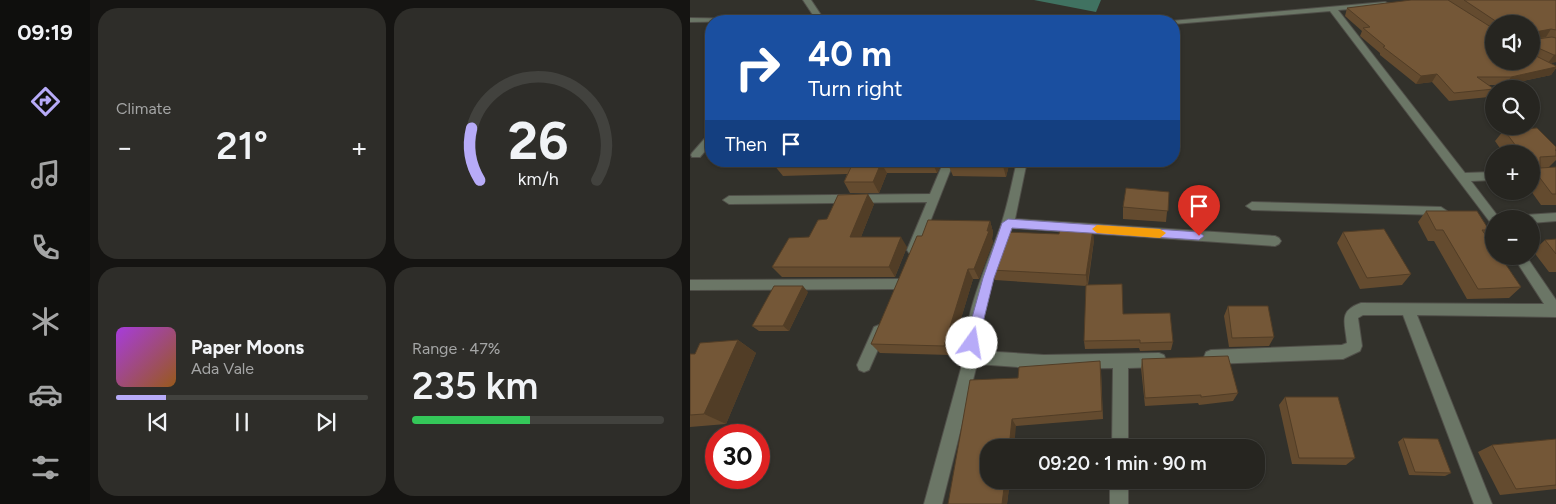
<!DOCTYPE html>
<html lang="en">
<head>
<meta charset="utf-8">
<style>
  :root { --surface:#262520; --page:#2e2d29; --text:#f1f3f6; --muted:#a4a5a5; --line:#42423e; --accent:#b7abf8 }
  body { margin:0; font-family:Figtree,sans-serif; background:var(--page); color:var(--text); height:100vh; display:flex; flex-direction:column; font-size:19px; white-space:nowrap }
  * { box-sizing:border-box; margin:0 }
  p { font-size:16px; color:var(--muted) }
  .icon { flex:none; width:28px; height:28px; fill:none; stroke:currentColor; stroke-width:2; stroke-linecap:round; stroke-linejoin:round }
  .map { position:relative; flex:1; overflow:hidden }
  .sheet { display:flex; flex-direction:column; gap:8px; padding:8px; background:#151412; width:600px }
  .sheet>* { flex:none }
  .top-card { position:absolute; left:15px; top:15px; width:475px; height:152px; border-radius:20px; box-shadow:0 1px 4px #0004,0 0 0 1px var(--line); background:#1a4fa0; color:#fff; overflow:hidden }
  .fabs { position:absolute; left:795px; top:15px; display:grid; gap:10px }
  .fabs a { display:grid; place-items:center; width:55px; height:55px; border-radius:50%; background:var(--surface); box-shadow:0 1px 4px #0004,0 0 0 1px var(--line); font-size:25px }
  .speed { position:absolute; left:15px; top:424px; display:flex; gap:10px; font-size:25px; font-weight:700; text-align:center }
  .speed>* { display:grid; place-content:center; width:65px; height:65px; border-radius:50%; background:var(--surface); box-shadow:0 1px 4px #0004,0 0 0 1px var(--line); line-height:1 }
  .speed .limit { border:8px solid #d22; background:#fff; color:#111 }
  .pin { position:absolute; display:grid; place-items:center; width:42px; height:42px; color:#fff; margin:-51px -21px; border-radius:50% 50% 50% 0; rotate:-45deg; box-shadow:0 0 5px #0007 }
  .pin .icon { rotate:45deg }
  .me { position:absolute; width:55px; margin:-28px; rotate:13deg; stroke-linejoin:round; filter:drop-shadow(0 0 4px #0008) }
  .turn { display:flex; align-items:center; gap:18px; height:105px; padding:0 20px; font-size:22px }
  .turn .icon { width:65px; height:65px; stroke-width:2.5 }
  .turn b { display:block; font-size:35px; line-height:42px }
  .then { display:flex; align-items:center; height:48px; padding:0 20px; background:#0003; gap:10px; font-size:19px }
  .big { font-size:38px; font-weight:600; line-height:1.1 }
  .sheet .card { flex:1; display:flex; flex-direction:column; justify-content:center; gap:8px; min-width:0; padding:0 18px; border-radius:20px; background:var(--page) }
  .sheet .dial { align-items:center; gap:0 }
  .dial svg { height:130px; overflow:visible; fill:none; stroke:var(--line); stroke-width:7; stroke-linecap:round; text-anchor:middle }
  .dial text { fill:var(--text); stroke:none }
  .song { display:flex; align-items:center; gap:15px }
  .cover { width:60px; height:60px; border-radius:8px; background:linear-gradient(135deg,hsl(280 70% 55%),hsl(30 70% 35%)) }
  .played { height:5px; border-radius:2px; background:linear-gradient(90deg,var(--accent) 20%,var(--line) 20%) }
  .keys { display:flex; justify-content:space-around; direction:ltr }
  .heat { display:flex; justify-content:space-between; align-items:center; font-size:28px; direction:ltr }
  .charge { height:8px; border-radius:4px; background:linear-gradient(90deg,#34c759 47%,var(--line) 0) }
  .sheet .tiles { flex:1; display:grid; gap:8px; grid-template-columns:repeat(2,1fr) }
  .trip { position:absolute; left:290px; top:439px; width:285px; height:50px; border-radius:20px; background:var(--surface); box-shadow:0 1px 4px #0004,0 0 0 1px var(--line); font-weight:600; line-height:50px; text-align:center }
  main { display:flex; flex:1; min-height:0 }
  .tab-bar { display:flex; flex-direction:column; width:90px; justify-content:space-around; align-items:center; background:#0f0f0d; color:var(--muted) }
  .tab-bar .icon { width:35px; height:35px }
  .tab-bar .current { color:var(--accent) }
  .tab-bar b { font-size:22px; color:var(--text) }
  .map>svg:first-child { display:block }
</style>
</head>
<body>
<main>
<nav class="tab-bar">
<b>09:19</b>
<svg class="icon current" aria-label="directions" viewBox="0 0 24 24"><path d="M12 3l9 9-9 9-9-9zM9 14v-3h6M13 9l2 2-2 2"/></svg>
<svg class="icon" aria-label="music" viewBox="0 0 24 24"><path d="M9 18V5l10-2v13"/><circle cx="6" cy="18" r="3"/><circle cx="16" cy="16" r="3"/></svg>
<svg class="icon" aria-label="phone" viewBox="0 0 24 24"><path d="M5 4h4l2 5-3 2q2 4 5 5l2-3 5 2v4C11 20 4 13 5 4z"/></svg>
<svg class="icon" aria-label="climate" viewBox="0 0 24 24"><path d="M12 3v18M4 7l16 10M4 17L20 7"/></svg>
<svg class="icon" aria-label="car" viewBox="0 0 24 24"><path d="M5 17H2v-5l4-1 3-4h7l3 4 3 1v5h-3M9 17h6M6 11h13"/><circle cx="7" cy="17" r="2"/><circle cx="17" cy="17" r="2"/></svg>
<svg class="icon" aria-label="filters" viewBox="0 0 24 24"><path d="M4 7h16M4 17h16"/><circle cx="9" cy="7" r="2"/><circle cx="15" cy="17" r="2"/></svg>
</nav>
<section class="sheet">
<div class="tiles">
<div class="card"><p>Climate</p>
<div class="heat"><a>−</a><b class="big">21°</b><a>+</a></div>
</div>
<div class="card dial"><svg viewBox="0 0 100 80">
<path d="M14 69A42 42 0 1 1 86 69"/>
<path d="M14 69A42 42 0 0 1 9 37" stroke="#b7abf8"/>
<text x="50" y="56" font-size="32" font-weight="700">26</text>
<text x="50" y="72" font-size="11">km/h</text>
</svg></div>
<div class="card">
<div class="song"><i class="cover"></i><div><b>Paper Moons</b><p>Ada Vale</p></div></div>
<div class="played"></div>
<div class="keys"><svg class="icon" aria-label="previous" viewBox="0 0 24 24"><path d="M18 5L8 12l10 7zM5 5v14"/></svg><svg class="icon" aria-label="pause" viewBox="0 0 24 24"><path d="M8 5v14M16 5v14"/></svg><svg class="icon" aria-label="next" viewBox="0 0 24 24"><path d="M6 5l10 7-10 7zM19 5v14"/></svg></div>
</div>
<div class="card"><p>Range · 47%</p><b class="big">235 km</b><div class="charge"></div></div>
</div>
</section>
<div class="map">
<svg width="866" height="504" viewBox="0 0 866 504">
  <rect width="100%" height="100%" fill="#32312b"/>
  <path fill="#407261" d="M 344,0 L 411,0 L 406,12 Z"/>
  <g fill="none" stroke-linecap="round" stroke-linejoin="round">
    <defs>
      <path id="minor" d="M 113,0 L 121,0 L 135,21 L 127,21 Z
        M 695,2 L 699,4 L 698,6 L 648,10 L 775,173 L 804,172 L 804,180 L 781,181 L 810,219 L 804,219 L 804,223 L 800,222 L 640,11 L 484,24 L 484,21 L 481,21 Z
        M 0,18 L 60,19 L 64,21 L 0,22 Z
        M 21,135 L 21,144 L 10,157 L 2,157 L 1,155 L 2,153 L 17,136 Z
        M 254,161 L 264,161 L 229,250 L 227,253 L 219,253 L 217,250 L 237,202 L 39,204 L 33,200 L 39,196 L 240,194 Z
        M 327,161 L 337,161 L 325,219 L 585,236 L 589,238 L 591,241 L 589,244 L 585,246 L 322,228 C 312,256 284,322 291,351 L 354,355 L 469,353 L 474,355 L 476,360 L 474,365 L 469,367 L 438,368 L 438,448 L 422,448 L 423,368 L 354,369 L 287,364 L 252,504 L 234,504 L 276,350 C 271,321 301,254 311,225 C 318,204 322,182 327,161 Z
        M 562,202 L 751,207 L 757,211 L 751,215 L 562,210 L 556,206 Z
        M 866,213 L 866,221 L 841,223 L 841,219 L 829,219 L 835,215 Z
        M 823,256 L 836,256 L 866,300 L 866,317 L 727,315 L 802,504 L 784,504 L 713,315 L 673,315 L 668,318 L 672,346 L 670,351 L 653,359 L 521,364 L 516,362 L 514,357 L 516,352 L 521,350 L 652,345 L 657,343 C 655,322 648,311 671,303 L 854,304 Z
        M 210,279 L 215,280 L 217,284 L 215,288 L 210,289 L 0,290 L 0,280 Z
        M 189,325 L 194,327 L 196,331 L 179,370 L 174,372 L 169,370 L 167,365 L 184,327 Z
        M 420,480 L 438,480 L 438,504 L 420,504 Z"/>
    </defs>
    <use href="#minor" stroke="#504f49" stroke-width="2"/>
    <use href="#minor" fill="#6b7666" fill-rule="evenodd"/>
  </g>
  <path fill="#644b2f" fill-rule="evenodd" d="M 760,0 L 866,0 L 866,62 L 860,63 L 866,66 L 866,68 L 861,75 L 815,85 L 798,85 L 804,89 L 804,91 L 799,97 L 759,101 L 742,82 L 726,84 L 690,55 L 690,53 L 670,36 L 672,31 L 655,16 L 657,8 ZM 804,24 L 841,24 L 804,61 Z
    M 814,130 L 866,147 L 866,160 L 859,167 L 866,167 L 866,205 L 851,205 L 841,191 L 841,154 L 814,154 L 805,141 Z
    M 87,161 L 253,161 L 247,173 L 197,173 L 189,193 L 160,193 L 154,182 L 157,174 L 93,176 L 84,165 Z
    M 258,161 L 320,161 L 316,177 L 263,176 L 257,162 Z
    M 479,192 L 476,222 L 433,219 L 433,207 Z
    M 184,204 L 171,237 L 217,247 L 205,277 L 92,277 L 82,267 L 119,237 L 137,219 Z
    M 736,211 L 799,230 L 795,234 L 831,287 L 819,298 L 777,299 L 744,241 L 738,241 L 728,222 Z
    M 300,221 L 303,232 L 302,239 L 303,242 L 289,279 L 283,279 L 260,355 L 190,353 L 181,344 L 232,236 Z
    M 653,232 L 721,274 L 712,285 L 670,289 L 647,243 Z
    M 866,239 L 866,272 L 859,272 L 843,251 L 855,240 Z
    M 404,240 L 398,285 L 433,314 L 483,342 L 481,350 L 450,351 L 449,348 L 395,349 L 394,341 L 396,286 L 305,280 L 301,270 Z
    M 118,292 L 99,331 L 69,331 L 62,326 Z
    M 538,306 L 584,337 L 579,346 L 539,347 L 534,316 Z
    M 48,340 L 66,353 L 36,424 L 0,427 L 0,354 L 5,354 Z
    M 452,359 L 548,393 L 543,401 L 509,405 L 508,403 L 455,406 L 451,368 Z
    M 411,370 L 413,419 L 326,426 L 299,480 L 320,480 L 317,504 L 258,504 L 328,378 Z
    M 595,397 L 665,458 L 656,465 L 602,464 L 589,405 Z
    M 713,438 L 761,473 L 755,476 L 719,475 L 708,442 Z
    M 866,439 L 866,489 L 810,495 L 788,452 L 802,445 Z"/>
  <path fill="#513d26" d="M 861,29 L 856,37 L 841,39 L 845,32 Z
    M 864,55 L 866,55 L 866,62 L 858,63 Z
    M 866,67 L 866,68 L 861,75 L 815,85 L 821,77 Z
    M 747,74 L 742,82 L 726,84 L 731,76 Z
    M 243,161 L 253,161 L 247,173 L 242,162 Z
    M 314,161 L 320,161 L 316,177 L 313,166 Z
    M 191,163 L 197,173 L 189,193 L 183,182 Z
    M 178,194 L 184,204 L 167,247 L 160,237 Z
    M 300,221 L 303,232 L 302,239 L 303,242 L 289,279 L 284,269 Z
    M 403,229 L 404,240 L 397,286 L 396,275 Z
    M 211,237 L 217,247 L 205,277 L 199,267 Z
    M 278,269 L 283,279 L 260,355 L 254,346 Z
    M 113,286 L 118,292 L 99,331 L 93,326 Z
    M 48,340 L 66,353 L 36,424 L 14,414 Z
    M 322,419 L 326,426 L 324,448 L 319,448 Z
    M 315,480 L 320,480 L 317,504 L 312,504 Z"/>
  <path fill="#745737" stroke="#513d26" d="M 721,0 L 758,0 L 804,29 L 804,61 L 841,61 L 841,24 L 810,24 L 774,0 L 866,0 L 866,30 L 861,29 L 845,32 L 845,37 L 847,39 L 862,37 L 866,38 L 866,55 L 864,55 L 846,47 L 844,55 L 866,66 L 866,67 L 821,77 L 787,77 L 804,89 L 764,93 L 747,74 L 731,76 L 693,47 L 695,46 L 673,28 L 680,27 L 657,8 Z
    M 66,18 L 108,18 L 105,21 L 64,21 Z
    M 847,128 L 866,147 L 866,150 L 865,150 L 866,151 L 866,156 L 850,157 L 850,168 L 866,167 L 866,194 L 862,194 L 841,166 L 841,154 L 832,154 L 814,130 Z
    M 87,161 L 243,161 L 242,162 L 191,163 L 183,182 L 154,182 L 163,163 L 84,165 Z
    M 258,161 L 314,161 L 313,166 L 259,165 L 260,162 L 257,162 Z
    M 436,188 L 479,192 L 478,211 L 433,207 Z
    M 178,194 L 160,237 L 211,237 L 199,267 L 82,267 L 99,238 L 119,237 L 128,220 L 137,219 L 148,195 Z
    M 736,211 L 787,211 L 799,230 L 792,230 L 804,247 L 804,256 L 810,256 L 831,287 L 788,289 L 753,230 L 746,230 Z
    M 238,220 L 300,221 L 297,231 L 299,231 L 284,269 L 278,269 L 254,346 L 181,344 L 227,236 L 232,236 Z
    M 370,227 L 403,229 L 396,275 L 301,270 L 315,232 L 369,234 Z
    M 694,229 L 721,274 L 677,278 L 653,232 Z
    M 866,239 L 866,254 L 855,240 Z
    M 432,284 L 433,314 L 480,313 L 483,342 L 450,343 L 450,340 L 394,341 L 396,285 Z
    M 84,286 L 113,286 L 93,326 L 62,326 Z
    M 538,306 L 578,306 L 584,337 L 542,338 Z
    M 48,340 L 14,414 L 0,415 L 0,354 L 5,354 L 10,343 Z
    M 538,356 L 548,393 L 511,397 L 511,395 L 455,398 L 452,359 Z
    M 410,361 L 412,411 L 322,419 L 319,448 L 299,448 L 299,480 L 315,480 L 312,504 L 258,504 L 280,380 L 328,378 L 329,367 Z
    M 595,397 L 648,397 L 665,458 L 609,458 Z
    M 713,438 L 748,439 L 761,473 L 725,472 Z
    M 866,439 L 866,485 L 826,489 L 802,445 Z"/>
  <path fill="#b7abf8" stroke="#776fa1" d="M 318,219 L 509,232 L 514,236 L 509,240 L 322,228 L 304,278 L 288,343 L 286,347 L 282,349 L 277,347 L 275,343 L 293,278 L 312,223 Z"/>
  <path fill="#f59e0b" d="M 407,225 L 470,229 L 476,233 L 470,238 L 407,233 L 402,229 Z"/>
</svg>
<div class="fabs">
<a><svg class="icon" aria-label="sound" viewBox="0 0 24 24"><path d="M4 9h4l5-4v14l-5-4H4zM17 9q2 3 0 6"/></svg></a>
<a><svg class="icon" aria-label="search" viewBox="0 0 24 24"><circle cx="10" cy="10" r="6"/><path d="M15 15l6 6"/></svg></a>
<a>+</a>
<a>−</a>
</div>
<div class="speed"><div class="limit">30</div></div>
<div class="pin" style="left:509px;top:236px;background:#d93025"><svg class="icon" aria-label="arrive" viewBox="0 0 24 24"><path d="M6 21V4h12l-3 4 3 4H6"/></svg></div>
<svg class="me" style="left:282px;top:343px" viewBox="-20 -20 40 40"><circle r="19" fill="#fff"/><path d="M0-13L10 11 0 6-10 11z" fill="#b7abf8"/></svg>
<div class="trip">09:20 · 1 min · 90 m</div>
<div class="top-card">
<div class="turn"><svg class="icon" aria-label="right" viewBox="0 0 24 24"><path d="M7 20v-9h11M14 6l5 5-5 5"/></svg><div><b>40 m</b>Turn right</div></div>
<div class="then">Then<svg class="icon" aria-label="arrive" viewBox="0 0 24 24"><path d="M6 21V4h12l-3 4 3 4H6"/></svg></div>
</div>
</div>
</main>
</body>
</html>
